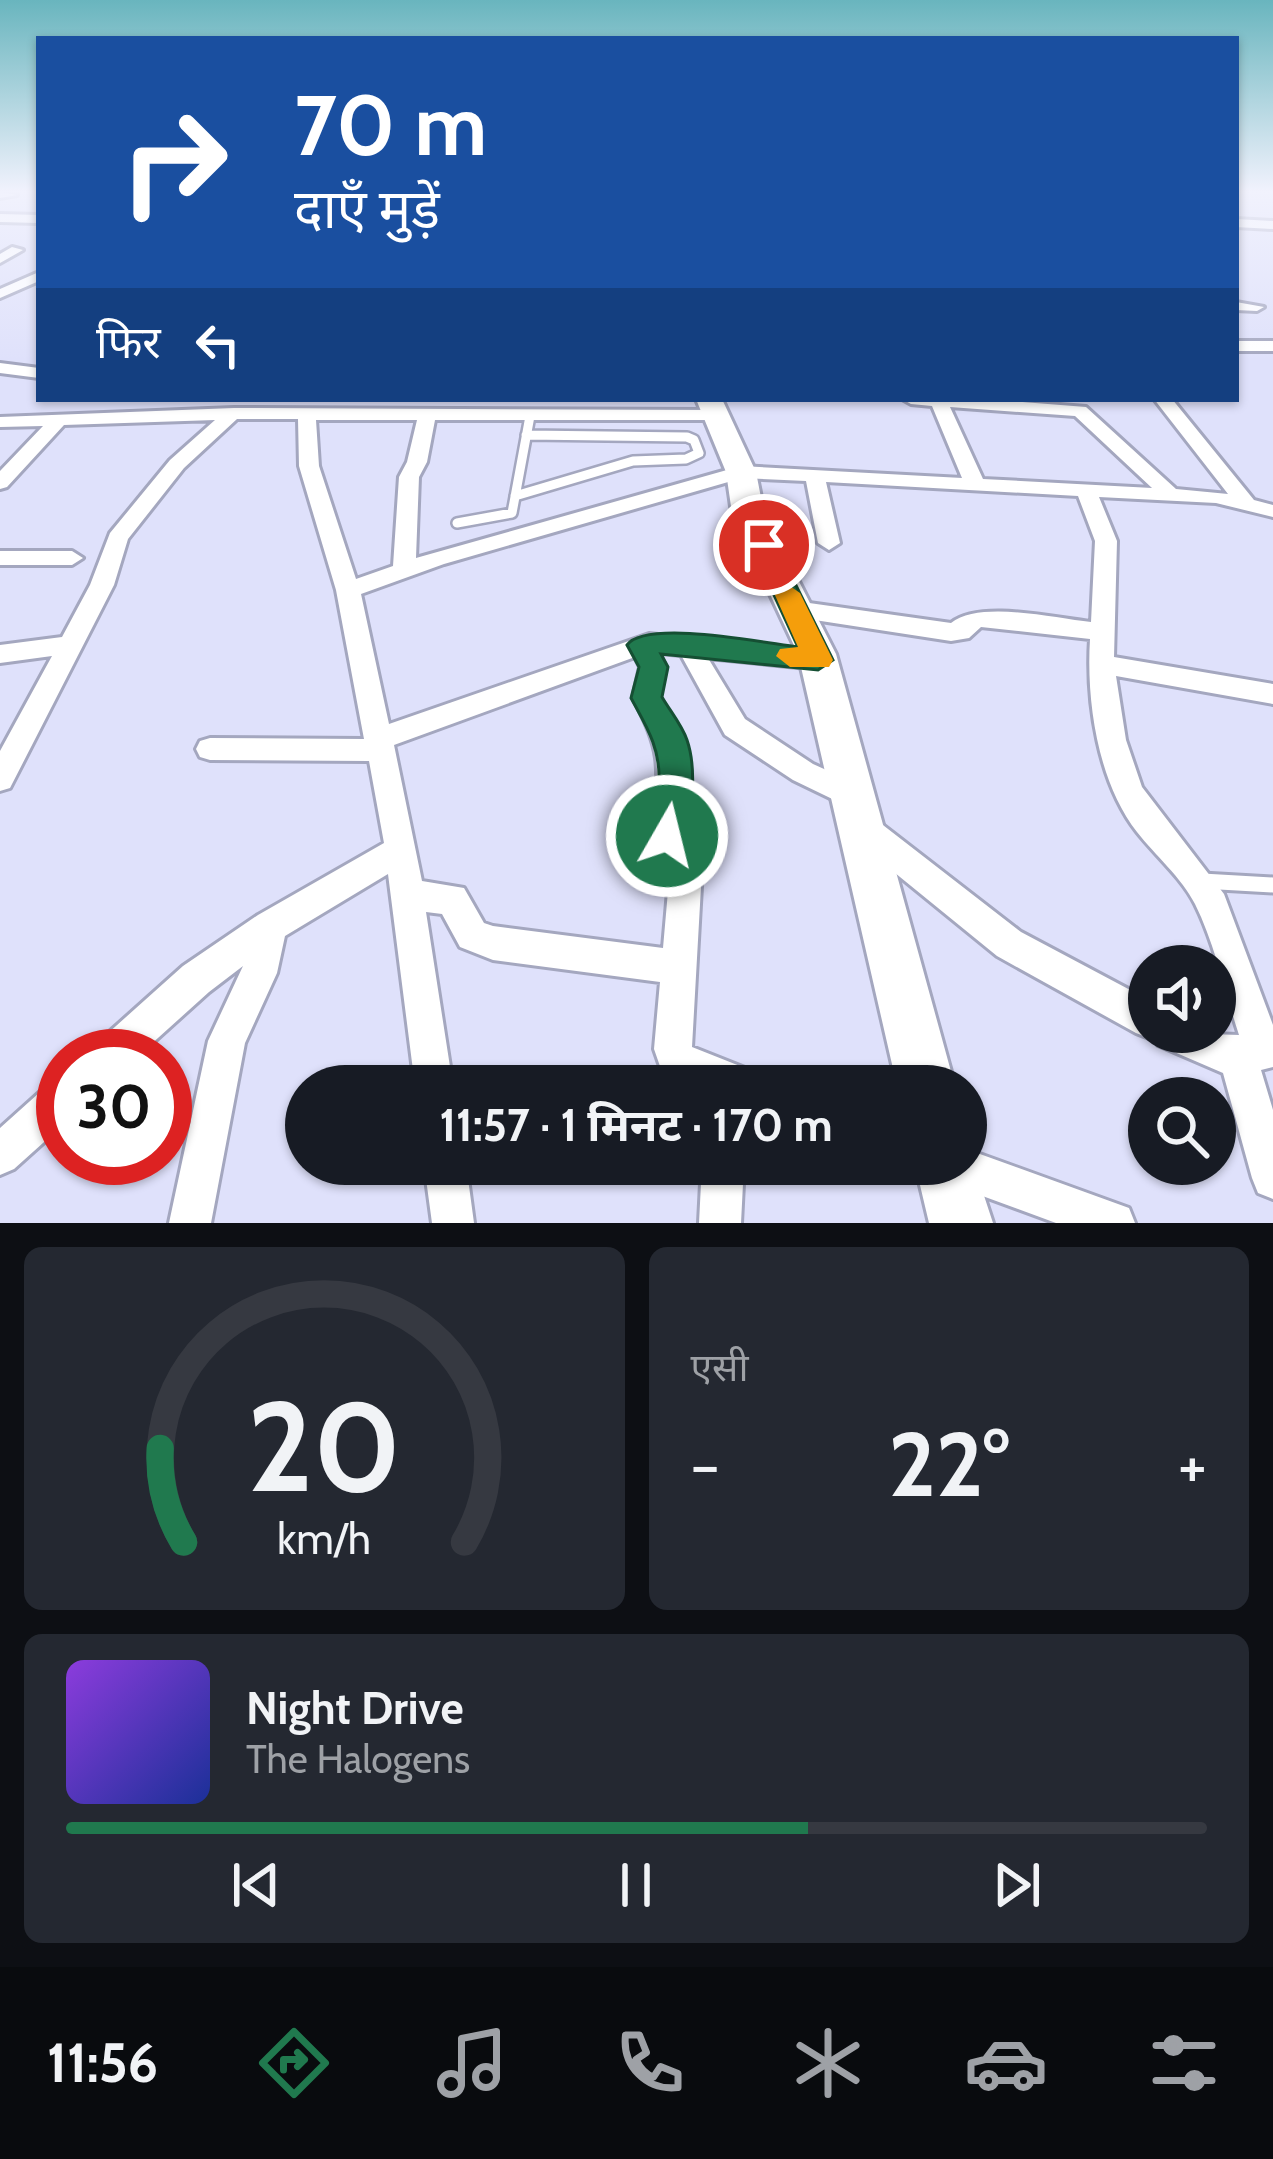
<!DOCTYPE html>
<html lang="hi">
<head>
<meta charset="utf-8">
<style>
  :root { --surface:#171b24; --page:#242831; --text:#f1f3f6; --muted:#9ea1a6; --line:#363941; --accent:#20794e }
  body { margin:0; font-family:Cabin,"Noto Sans Devanagari",sans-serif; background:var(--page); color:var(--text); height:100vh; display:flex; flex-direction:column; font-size:45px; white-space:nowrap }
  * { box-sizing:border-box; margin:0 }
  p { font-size:39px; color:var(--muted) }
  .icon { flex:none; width:66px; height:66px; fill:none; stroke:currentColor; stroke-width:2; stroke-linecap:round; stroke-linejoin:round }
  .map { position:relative; height:1223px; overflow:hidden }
  .panel { display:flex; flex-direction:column; gap:24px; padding:24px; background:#0d0f14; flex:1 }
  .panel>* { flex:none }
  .guide { position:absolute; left:36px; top:36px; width:1203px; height:366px; border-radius:0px; box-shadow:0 3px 9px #0004; background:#1a4fa0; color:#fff; overflow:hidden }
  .controls { position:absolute; left:1128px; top:945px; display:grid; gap:24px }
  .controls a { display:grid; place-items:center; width:108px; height:108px; border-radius:50%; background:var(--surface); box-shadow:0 3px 9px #0004; font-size:60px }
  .speed { position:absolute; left:36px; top:1029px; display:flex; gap:24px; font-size:60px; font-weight:700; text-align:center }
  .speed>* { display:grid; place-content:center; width:156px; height:156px; border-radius:50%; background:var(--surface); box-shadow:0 3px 9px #0004; line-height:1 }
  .speed .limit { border:18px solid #d22; background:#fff; color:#111 }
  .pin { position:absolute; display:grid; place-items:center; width:102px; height:102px; color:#fff; margin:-51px; border:6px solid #fff; border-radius:50%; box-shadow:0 3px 12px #0007 }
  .me { position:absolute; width:132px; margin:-66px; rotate:8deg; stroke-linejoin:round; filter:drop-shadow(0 0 9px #0008) }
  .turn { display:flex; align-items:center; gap:42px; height:252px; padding:0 60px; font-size:54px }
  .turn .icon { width:156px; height:156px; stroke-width:2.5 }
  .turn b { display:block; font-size:84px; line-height:102px }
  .then { display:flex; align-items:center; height:114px; padding:0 60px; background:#0003; gap:24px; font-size:45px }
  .big { font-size:90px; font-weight:700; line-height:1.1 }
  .panel .card { flex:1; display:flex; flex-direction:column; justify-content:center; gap:18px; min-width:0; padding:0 42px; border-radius:18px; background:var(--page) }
  .panel .dial { align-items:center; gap:0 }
  .dial svg { height:312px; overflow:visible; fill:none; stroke:var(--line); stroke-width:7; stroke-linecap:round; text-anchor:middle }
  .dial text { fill:var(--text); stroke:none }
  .song { display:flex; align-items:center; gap:36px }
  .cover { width:144px; height:144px; border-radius:18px; background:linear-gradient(135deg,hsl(270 70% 55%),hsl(230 70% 35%)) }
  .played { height:12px; border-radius:6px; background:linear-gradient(90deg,var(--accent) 65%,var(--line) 65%) }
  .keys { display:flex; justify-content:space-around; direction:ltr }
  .heat { display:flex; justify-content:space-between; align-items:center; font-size:66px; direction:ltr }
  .panel .tiles { flex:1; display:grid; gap:24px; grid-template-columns:1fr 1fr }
  .card:last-child { grid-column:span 2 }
  .trip { position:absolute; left:285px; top:1065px; width:702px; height:120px; border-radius:60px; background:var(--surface); box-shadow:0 3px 9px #0004; font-weight:700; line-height:120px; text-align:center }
  .dock { display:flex; height:192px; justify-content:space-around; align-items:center; background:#090b0e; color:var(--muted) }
  .dock .icon { width:84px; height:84px }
  .dock .active { color:var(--accent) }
  .dock b { font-size:54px; color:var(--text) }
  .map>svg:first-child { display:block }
</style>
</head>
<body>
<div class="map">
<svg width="1273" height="1223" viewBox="0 0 1273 1223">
  <rect width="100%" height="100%" fill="#dfe1fb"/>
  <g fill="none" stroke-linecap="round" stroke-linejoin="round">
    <defs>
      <path id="service-far1" d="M 515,496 L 633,461 L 686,459 L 699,453 L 694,440 L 687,437 L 526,435
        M 457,523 L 512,513 L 530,416"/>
      <path id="service" d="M 1202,881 L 1273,885"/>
      <path id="minor" d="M 0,192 L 17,195 L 0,198 Z
        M 0,214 L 39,215 L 39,223 L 0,222 Z
        M 1236,219 L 1273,221 L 1273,229 L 1236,227 Z
        M 12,247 L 23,250 L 0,263 L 0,254 Z
        M 39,272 L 39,281 L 0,298 L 0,289 Z
        M 1236,302 L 1264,307 L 1257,311 L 1236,310 Z
        M 1236,341 L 1273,341 L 1273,351 L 1236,351 Z
        M 0,363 L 39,368 L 39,378 L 0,373 Z
        M 902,399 L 985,399 L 1086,407 L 1176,489 L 1228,494 L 1154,399 L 1172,399 L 1254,500 L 1273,505 L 1273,517 L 1216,503 L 1099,497 L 1117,541 L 1114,657 L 1273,684 L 1273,704 L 1116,676 L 1126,740 L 1142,787 L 1224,894 L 1273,1025 L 1273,1067 L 1261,1070 L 1273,1110 L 1273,1199 L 1258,1193 L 1252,1178 L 1223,1073 L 1158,1045 L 1154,1036 L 1149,1038 L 1136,1033 L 997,956 L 857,842 L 853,832 L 857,822 L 868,818 L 879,822 L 1021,932 L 1149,1000 L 1149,1032 L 1239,1035 C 1225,993 1215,944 1195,904 C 1182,878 1155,855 1137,832 C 1098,782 1086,702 1090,639 L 981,627 L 969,638 L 951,641 L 795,617 L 783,609 L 795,601 L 951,623 C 980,600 1053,618 1091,622 L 1095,541 L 1078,496 L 826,482 L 840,543 L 829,550 L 818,543 L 806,481 L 742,478 L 444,564 L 361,594 L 389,724 L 649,634 L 827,653 L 831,660 L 827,667 L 818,669 L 708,658 L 745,719 L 813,764 L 864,787 L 868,796 L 864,805 L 853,809 L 793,780 L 725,735 L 681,655 L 659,653 L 666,667 L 659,698 C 690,749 687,773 683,830 L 698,841 L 703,851 L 692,1047 L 755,1072 L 760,1086 L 694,1086 L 662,1072 L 654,1049 L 660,982 L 493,960 L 460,947 L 442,914 L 426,912 L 453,1086 L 415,1086 L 388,874 L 285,936 L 277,973 L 245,1043 L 211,1223 L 169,1223 L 208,1041 L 243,966 L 209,992 L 138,1056 L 91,1056 L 97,1043 L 183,966 L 258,915 L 384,843 L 369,761 L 210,760 L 200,757 L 196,749 L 200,741 L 210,738 L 364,739 L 336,590 L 299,466 L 298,419 L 237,419 L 184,468 L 128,539 L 114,585 L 10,788 L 0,791 L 0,751 L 52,656 L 0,663 L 0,645 L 62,637 L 90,585 L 110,533 L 170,460 L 215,420 L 64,425 L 7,487 L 0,489 L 0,471 L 43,426 L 0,427 L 0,417 L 234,408 L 716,410 L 725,415 L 716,420 L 435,420 L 427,462 L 419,477 L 416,558 L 741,466 L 962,478 L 932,406 L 911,404 ZM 950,407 L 1075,416 L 1152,488 L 983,479 ZM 316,420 L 417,420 L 407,462 L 399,477 L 393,566 L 356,579 L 319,466 ZM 635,657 L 640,667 L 633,698 C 665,756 658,773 652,836 L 656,846 L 671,857 L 663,948 L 493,926 L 484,923 L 464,888 L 422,881 L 394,745 Z
        M 0,551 L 72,551 L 83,558 L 72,565 L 0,565 Z
        M 63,1078 L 63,1125 L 14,1169 L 0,1175 L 0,1128 L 49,1084 Z
        M 966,1149 L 1129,1208 L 1135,1223 L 1056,1223 L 936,1179 L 930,1164 L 966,1164 Z
        M 424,1164 L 466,1164 L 474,1223 L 432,1223 Z
        M 702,1164 L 744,1164 L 741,1223 L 699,1223 Z"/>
      <path id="secondary" d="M 696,399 L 722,399 L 756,472 L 764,513 L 836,654 L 955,1086 L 897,1086 L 798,654 L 732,513 L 726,472 Z
        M 966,1141 L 993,1223 L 929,1223 L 915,1164 L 966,1164 Z"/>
    </defs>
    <use href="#service-far1" stroke="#a4a7bf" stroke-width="14"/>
    <use href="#service" stroke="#a4a7bf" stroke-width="21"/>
    <use href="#minor" stroke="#a4a7bf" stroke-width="6"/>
    <use href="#secondary" stroke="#a4a7bf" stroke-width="6"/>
    <use href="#service-far1" stroke="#fff" stroke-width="9"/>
    <use href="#service" stroke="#fff" stroke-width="15"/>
    <use href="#minor" fill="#fff" fill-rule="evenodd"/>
    <use href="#secondary" fill="#fff" fill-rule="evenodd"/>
  </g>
  <linearGradient id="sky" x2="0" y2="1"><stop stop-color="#69b5be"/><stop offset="0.53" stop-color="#f1f2fd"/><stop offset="1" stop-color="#f1f2fd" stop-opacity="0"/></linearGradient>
  <rect width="1273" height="361" fill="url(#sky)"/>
  <path fill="#20794e" stroke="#154f33" stroke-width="3" d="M 764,537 L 776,545 L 833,660 L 818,670 L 661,654 L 668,667 L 662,697 C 670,711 682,725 687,740 C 697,769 693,820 680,847 L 667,852 L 655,847 C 645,826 657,803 659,780 C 660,747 646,726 631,698 L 639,667 L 627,645 C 646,619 765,643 798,647 L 751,545 Z"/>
  <path fill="#f59e0b" d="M 787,584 L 800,593 L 833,660 L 829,667 L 790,667 L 776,656 L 780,649 L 798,647 L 774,593 Z"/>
</svg>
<div class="controls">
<a><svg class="icon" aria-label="sound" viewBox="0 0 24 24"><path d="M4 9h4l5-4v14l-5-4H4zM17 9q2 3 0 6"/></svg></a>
<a><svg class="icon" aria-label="search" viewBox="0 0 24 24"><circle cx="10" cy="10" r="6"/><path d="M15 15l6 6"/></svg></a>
</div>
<div class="speed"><div class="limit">30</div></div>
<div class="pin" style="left:764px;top:545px;background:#d93025"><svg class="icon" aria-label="arrive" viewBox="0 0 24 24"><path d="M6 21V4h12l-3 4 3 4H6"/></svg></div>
<svg class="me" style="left:667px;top:836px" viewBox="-20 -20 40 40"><circle r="17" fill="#20794e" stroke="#fff" stroke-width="3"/><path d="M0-11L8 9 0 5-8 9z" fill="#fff"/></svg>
<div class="trip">11:57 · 1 मिनट · 170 m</div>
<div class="guide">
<div class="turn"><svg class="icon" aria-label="right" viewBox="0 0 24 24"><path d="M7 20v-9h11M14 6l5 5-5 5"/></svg><div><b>70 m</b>दाएँ मुड़ें</div></div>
<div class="then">फिर<svg class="icon" aria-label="left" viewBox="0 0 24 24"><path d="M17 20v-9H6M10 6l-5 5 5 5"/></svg></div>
</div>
</div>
<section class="panel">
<div class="tiles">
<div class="card dial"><svg viewBox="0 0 100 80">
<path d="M14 69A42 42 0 1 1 86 69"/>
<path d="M14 69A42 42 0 0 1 8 45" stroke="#20794e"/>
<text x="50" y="56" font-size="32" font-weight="700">20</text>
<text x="50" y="72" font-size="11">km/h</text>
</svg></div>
<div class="card"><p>एसी</p>
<div class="heat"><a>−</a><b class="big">22°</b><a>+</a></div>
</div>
<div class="card">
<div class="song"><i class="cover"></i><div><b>Night Drive</b><p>The Halogens</p></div></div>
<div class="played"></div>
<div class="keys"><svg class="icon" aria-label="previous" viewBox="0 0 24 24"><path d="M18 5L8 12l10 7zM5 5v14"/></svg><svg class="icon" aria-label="pause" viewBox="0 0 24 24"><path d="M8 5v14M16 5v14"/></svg><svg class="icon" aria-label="next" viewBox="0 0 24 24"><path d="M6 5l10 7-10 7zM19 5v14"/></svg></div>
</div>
</div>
</section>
<nav class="dock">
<b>11:56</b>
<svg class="icon active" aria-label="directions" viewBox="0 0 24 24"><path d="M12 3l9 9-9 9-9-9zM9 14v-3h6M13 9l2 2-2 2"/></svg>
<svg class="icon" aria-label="music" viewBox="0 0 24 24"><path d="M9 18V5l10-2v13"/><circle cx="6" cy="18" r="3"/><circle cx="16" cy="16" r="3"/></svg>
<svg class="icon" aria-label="phone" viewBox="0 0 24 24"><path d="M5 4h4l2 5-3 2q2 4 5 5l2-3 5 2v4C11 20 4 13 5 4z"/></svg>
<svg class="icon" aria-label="climate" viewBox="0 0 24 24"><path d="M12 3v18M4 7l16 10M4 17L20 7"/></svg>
<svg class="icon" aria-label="car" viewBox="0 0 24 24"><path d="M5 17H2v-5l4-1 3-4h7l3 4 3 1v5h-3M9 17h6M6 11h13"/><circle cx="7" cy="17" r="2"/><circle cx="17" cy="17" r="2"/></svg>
<svg class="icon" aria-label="filters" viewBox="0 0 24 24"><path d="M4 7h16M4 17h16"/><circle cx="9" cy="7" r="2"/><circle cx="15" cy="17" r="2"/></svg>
</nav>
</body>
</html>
